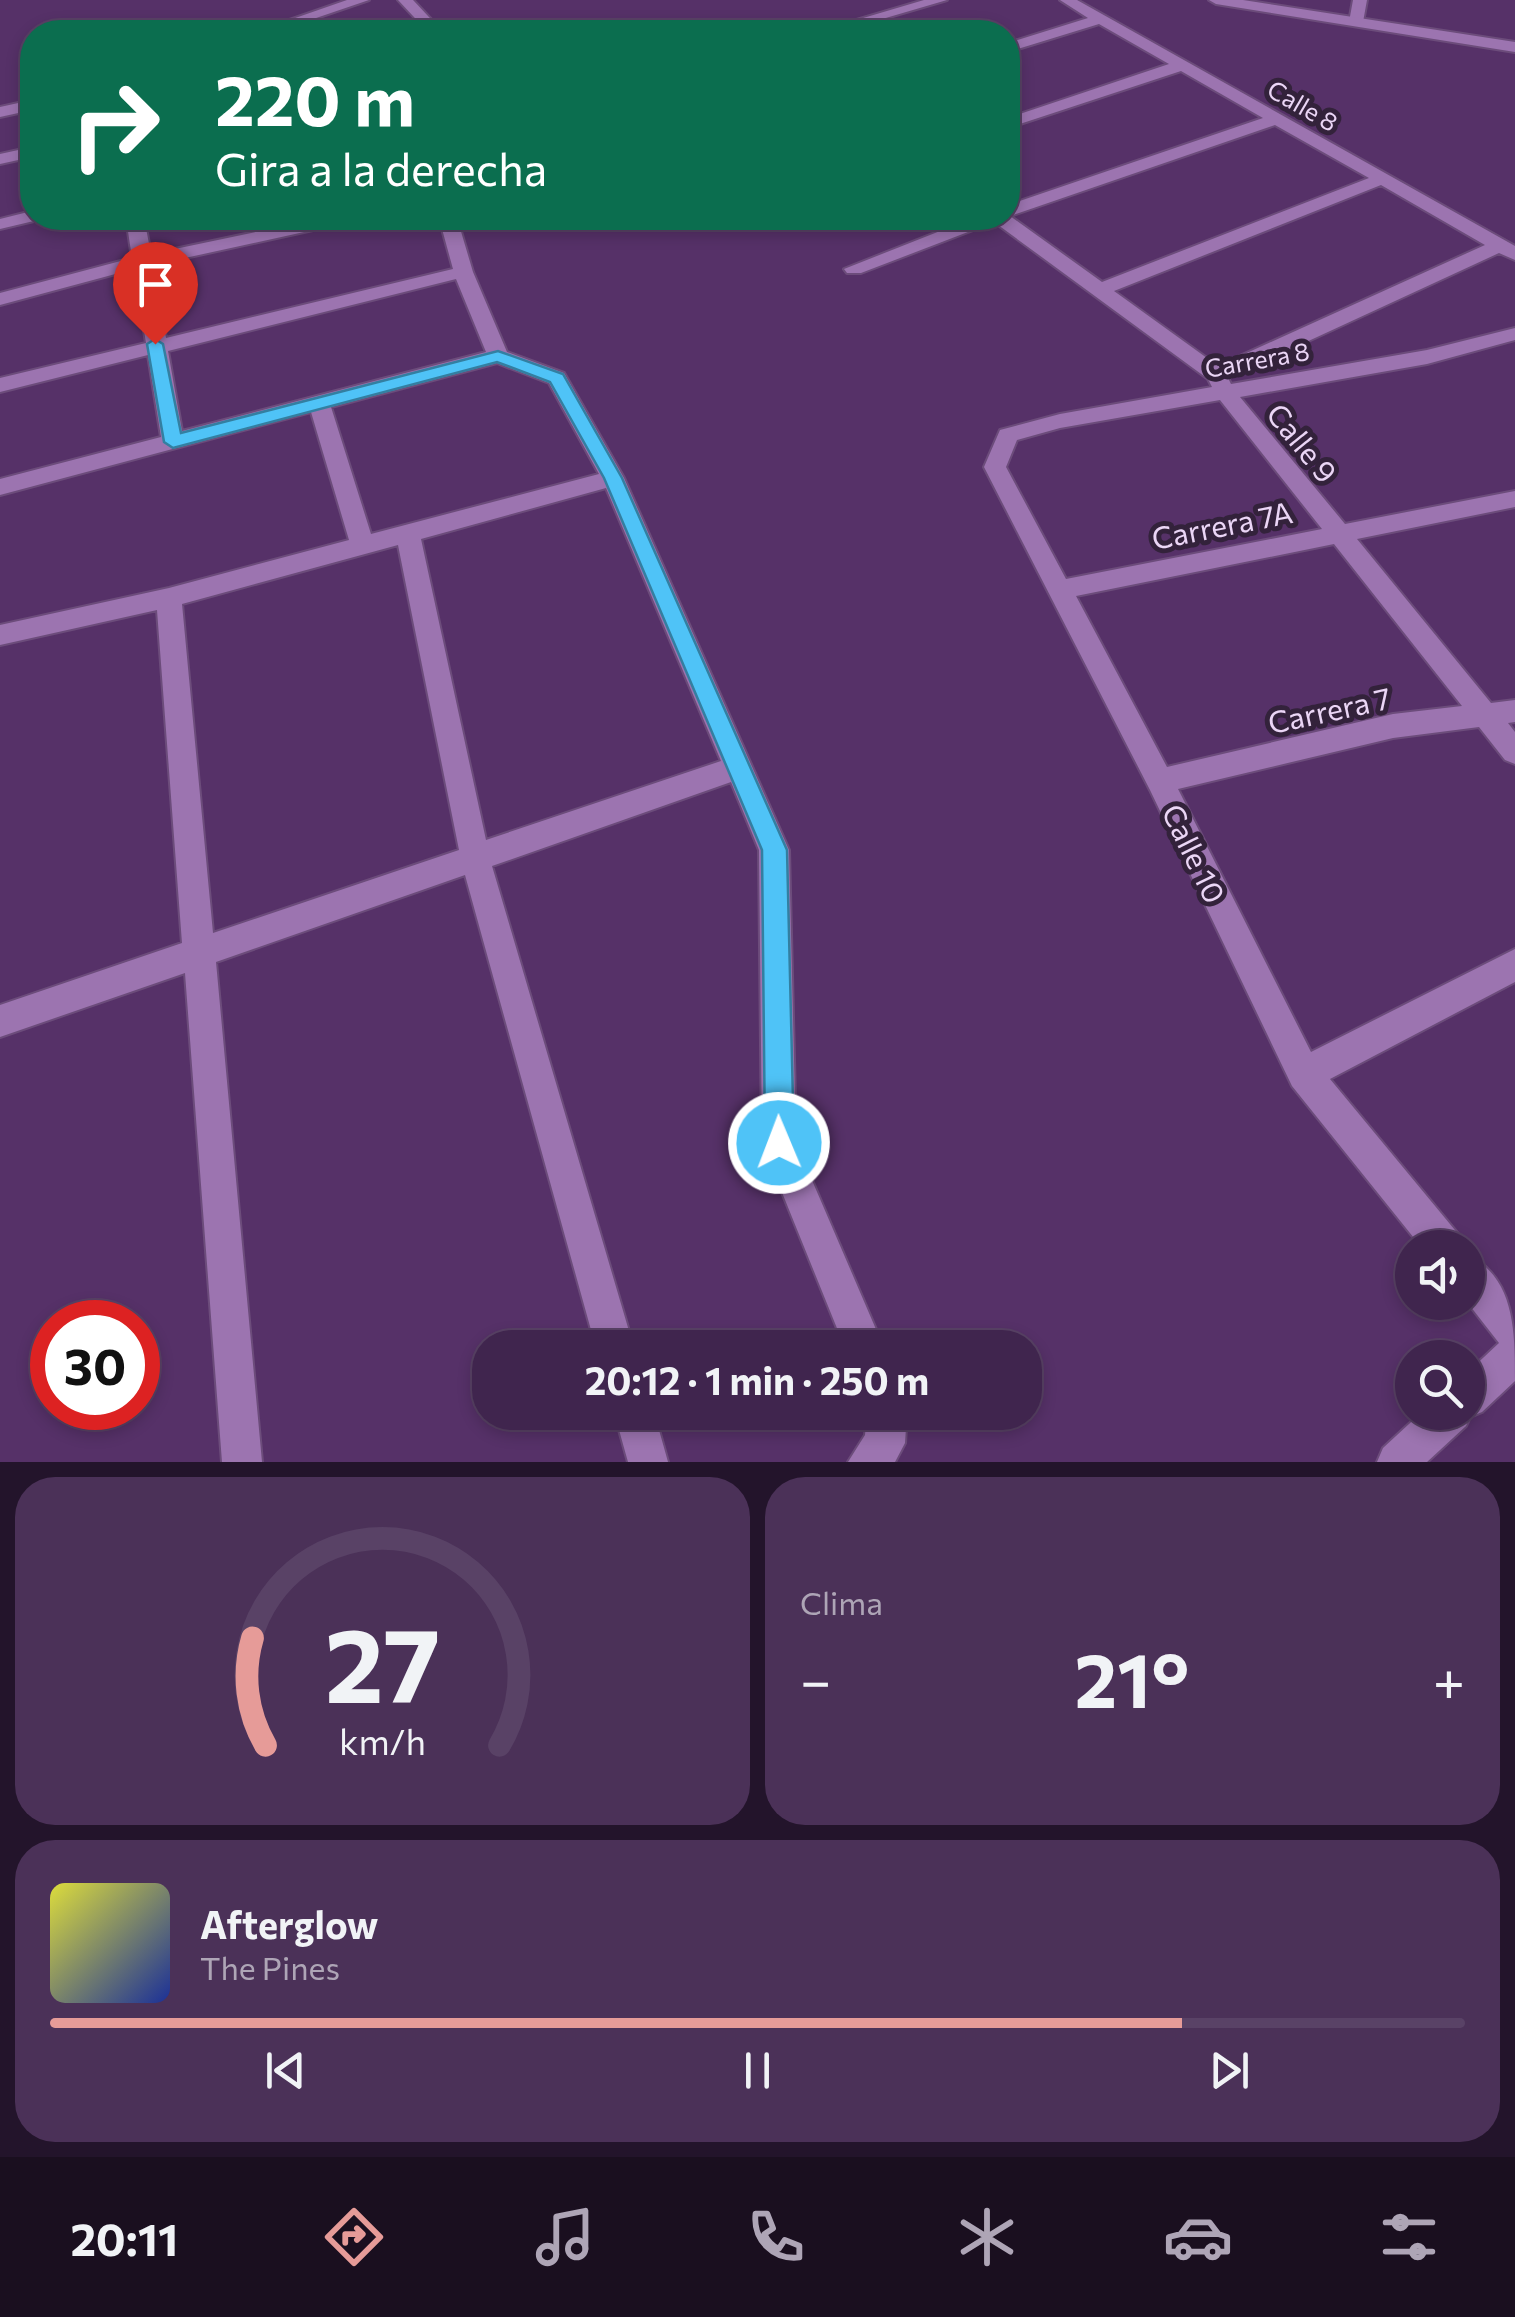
<!DOCTYPE html>
<html lang="es">
<head>
<meta charset="utf-8">
<style>
  :root { --surface:#40254e; --page:#4b3158; --text:#f1f3f6; --muted:#aea5b6; --line:#594266; --accent:#e69b98 }
  body { margin:0; font-family:Commissioner,sans-serif; background:var(--page); color:var(--text); height:100vh; display:flex; flex-direction:column; font-size:38px; white-space:nowrap }
  * { box-sizing:border-box; margin:0 }
  p { font-size:32px; color:var(--muted) }
  .icon { flex:none; width:55px; height:55px; fill:none; stroke:currentColor; stroke-width:2; stroke-linecap:round; stroke-linejoin:round }
  .map { position:relative; height:1462px; overflow:hidden }
  .drawer { display:flex; flex-direction:column; gap:15px; padding:15px; background:#23142b; flex:1 }
  .drawer>* { flex:none }
  .guide { position:absolute; left:20px; top:20px; width:1000px; height:210px; border-radius:40px; box-shadow:0 5px 15px #0003,0 0 0 2px var(--line); background:#0b6e4f; color:#fff; overflow:hidden }
  .tools { position:absolute; left:1395px; top:1230px; display:grid; gap:20px }
  .tools a { display:grid; place-items:center; width:90px; height:90px; border-radius:50%; background:var(--surface); box-shadow:0 5px 15px #0003,0 0 0 2px var(--line); font-size:50px }
  .speed { position:absolute; left:30px; top:1300px; display:flex; gap:20px; font-size:50px; font-weight:700; text-align:center }
  .speed>* { display:grid; place-content:center; width:130px; height:130px; border-radius:50%; background:var(--surface); box-shadow:0 5px 15px #0003,0 0 0 2px var(--line); line-height:1 }
  .speed .limit { border:15px solid #d22; background:#fff; color:#111 }
  .pin { position:absolute; display:grid; place-items:center; width:85px; height:85px; color:#fff; margin:-102px -42px; border-radius:50% 50% 50% 0; rotate:-45deg; box-shadow:0 0 10px #0007 }
  .pin .icon { rotate:45deg }
  .me { position:absolute; width:110px; margin:-55px; rotate:359deg; stroke-linejoin:round; filter:drop-shadow(0 0 8px #0008) }
  .turn { display:flex; align-items:center; gap:35px; height:210px; padding:0 30px; font-size:45px }
  .turn .icon { width:130px; height:130px; stroke-width:2.5 }
  .turn b { display:block; font-size:70px; line-height:85px }
  .big { font-size:75px; font-weight:700; line-height:1.1 }
  .drawer .widget { flex:1; display:flex; flex-direction:column; justify-content:center; gap:15px; min-width:0; padding:0 35px; border-radius:40px; background:var(--page) }
  .drawer .dial { align-items:center; gap:0 }
  .dial svg { height:260px; overflow:visible; fill:none; stroke:var(--line); stroke-width:7; stroke-linecap:round; text-anchor:middle }
  .dial text { fill:var(--text); stroke:none }
  .song { display:flex; align-items:center; gap:30px }
  .cover { width:120px; height:120px; border-radius:15px; background:linear-gradient(135deg,hsl(60 70% 55%),hsl(230 70% 35%)) }
  .played { height:10px; border-radius:5px; background:linear-gradient(90deg,var(--accent) 80%,var(--line) 80%) }
  .keys { display:flex; justify-content:space-around; direction:ltr }
  .heat { display:flex; justify-content:space-between; align-items:center; font-size:55px; direction:ltr }
  .drawer .tiles { flex:1; display:grid; gap:15px; grid-template-columns:1fr 1fr }
  .widget:last-child { grid-column:span 2 }
  .trip { position:absolute; left:472px; top:1330px; width:570px; height:100px; border-radius:40px; background:var(--surface); box-shadow:0 5px 15px #0003,0 0 0 2px var(--line); font-weight:700; line-height:100px; text-align:center }
  .tabs { display:flex; height:160px; justify-content:space-around; align-items:center; background:#1a0f1f; color:var(--muted) }
  .tabs .icon { width:70px; height:70px }
  .tabs .active { color:var(--accent) }
  .tabs b { font-size:45px; color:var(--text) }
  .map>svg:first-child { display:block }
</style>
</head>
<body>
<div class="map">
<svg width="1515" height="1462" viewBox="0 0 1515 1462">
  <rect width="100%" height="100%" fill="#563168"/>
  <g fill="none" stroke-linecap="round" stroke-linejoin="round">
    <defs>
      <path id="minor" d="M 398,0 L 413,0 L 443,32 L 428,32 Z
        M 924,0 L 947,0 L 838,32 L 816,32 Z
        M 1060,0 L 1077,0 L 1515,246 L 1515,260 L 1499,253 L 1228,378 L 1231,384 L 1427,350 L 1515,328 L 1515,340 L 1427,364 L 1240,397 L 1345,524 L 1515,491 L 1515,507 L 1357,539 L 1491,703 L 1515,700 L 1515,722 L 1508,723 L 1515,732 L 1515,764 L 1505,760 L 1479,727 L 1393,738 L 1178,789 L 1311,1052 L 1515,949 L 1515,982 L 1330,1079 L 1459,1235 L 1464,1248 L 1422,1248 L 1292,1086 L 1150,790 L 984,467 L 1000,430 L 1060,414 L 1212,387 L 1208,379 L 994,222 L 861,273 L 847,273 L 844,269 L 973,218 L 1008,218 L 1008,205 L 1263,118 L 1181,71 L 1008,128 L 1008,118 L 1169,64 L 1099,24 L 1008,52 L 1008,43 L 1088,18 ZM 1275,125 L 1369,178 L 1102,282 L 1010,216 ZM 1381,185 L 1485,245 L 1218,366 L 1114,291 ZM 1220,400 L 1322,529 L 1066,579 L 1006,467 L 1017,440 L 1060,428 ZM 1334,544 L 1462,706 L 1393,714 L 1167,767 L 1076,596 Z
        M 1353,0 L 1367,0 L 1363,22 L 1356,26 L 1349,22 Z
        M 32,147 L 32,157 L 0,164 L 0,154 Z
        M 32,211 L 32,218 L 38,220 L 0,229 L 0,219 Z
        M 126,218 L 144,218 L 151,254 L 322,218 L 354,218 L 345,223 L 153,265 L 166,338 L 453,269 L 439,218 L 457,218 L 473,272 L 507,352 L 564,373 L 624,478 L 789,850 L 796,1143 L 884,1348 L 845,1348 L 762,1143 L 759,850 L 731,782 L 492,866 L 634,1348 L 596,1348 L 465,875 L 216,962 L 262,1462 L 222,1462 L 185,973 L 0,1037 L 0,1005 L 182,943 L 157,610 L 0,645 L 0,625 L 169,588 L 349,540 L 311,412 L 0,495 L 0,479 L 161,437 L 148,355 L 0,392 L 0,378 L 146,343 L 134,269 L 0,305 L 0,293 L 132,258 ZM 456,279 L 486,352 L 182,431 L 168,351 ZM 497,363 L 549,383 L 599,474 L 371,534 L 331,407 ZM 606,488 L 721,761 L 486,840 L 421,539 ZM 398,545 L 459,850 L 213,933 L 182,604 Z
        M 1468,1255 C 1515,1278 1515,1332 1515,1381 L 1482,1412 L 1470,1417 L 1466,1426 L 1427,1462 L 1377,1462 L 1383,1448 L 1422,1412 L 1468,1412 L 1468,1372 L 1499,1343 L 1467,1302 Z
        M 614,1412 L 654,1412 L 668,1462 L 628,1462 Z
        M 867,1412 L 907,1412 L 905,1443 L 895,1462 L 848,1462 L 865,1435 Z"/>
      <path id="tertiary" d="M 347,0 L 369,0 L 275,32 L 255,32 Z
        M 1209,0 L 1243,0 L 1515,42 L 1515,52 L 1216,4 Z
        M 32,100 L 32,110 L 0,117 L 0,107 Z"/>
    </defs>
    <use href="#minor" stroke="#6c4c7b" stroke-width="4"/>
    <use href="#tertiary" stroke="#6c4c7b" stroke-width="4"/>
    <use href="#minor" fill="#9c74b0" fill-rule="evenodd"/>
    <use href="#tertiary" fill="#9c74b0" fill-rule="evenodd"/>
  </g>
  <path fill="#4fc3f7" stroke="#337fa1" stroke-width="2.5" d="M 155,339 L 163,344 L 181,433 L 498,351 L 563,374 L 622,478 L 787,850 L 794,1143 L 789,1153 L 779,1157 L 769,1153 L 765,1143 L 762,850 L 604,478 L 550,382 L 497,362 L 173,448 L 164,442 L 147,344 Z"/>
  <g text-anchor="middle" dominant-baseline="central" stroke-width="10" stroke-linejoin="round" paint-order="stroke">
    <g font-size="25" fill="#ebd6f6" stroke="#33223b">
      <text transform="translate(1303 105) rotate(30)">Calle 8</text>
      <text transform="translate(1257 359) rotate(-10)">Carrera 8</text>
    </g>
    <g font-size="30" fill="#ebd6f6" stroke="#33223b">
      <text transform="translate(1303 442) rotate(51)">Calle 9</text>
      <text transform="translate(1222 524) rotate(-11)">Carrera 7A</text>
      <text transform="translate(1329 709) rotate(-12)">Carrera 7</text>
      <text transform="translate(1195 853) rotate(64)">Calle 10</text>
    </g>
  </g>
</svg>
<div class="tools">
<a><svg class="icon" aria-label="sound" viewBox="0 0 24 24"><path d="M4 9h4l5-4v14l-5-4H4zM17 9q2 3 0 6"/></svg></a>
<a><svg class="icon" aria-label="search" viewBox="0 0 24 24"><circle cx="10" cy="10" r="6"/><path d="M15 15l6 6"/></svg></a>
</div>
<div class="speed"><div class="limit">30</div></div>
<div class="pin" style="left:155px;top:344px;background:#d93025"><svg class="icon" aria-label="arrive" viewBox="0 0 24 24"><path d="M6 21V4h12l-3 4 3 4H6"/></svg></div>
<svg class="me" style="left:779px;top:1143px" viewBox="-20 -20 40 40"><circle r="17" fill="#4fc3f7" stroke="#fff" stroke-width="3"/><path d="M0-11L8 9 0 5-8 9z" fill="#fff"/></svg>
<div class="trip">20:12 · 1 min · 250 m</div>
<div class="guide">
<div class="turn"><svg class="icon" aria-label="right" viewBox="0 0 24 24"><path d="M7 20v-9h11M14 6l5 5-5 5"/></svg><div><b>220 m</b>Gira a la derecha</div></div>
</div>
</div>
<section class="drawer">
<div class="tiles">
<div class="widget dial"><svg viewBox="0 0 100 80">
<path d="M14 69A42 42 0 1 1 86 69"/>
<path d="M14 69A42 42 0 0 1 10 36" stroke="#e69b98"/>
<text x="50" y="56" font-size="32" font-weight="700">27</text>
<text x="50" y="72" font-size="11">km/h</text>
</svg></div>
<div class="widget"><p>Clima</p>
<div class="heat"><a>−</a><b class="big">21°</b><a>+</a></div>
</div>
<div class="widget">
<div class="song"><i class="cover"></i><div><b>Afterglow</b><p>The Pines</p></div></div>
<div class="played"></div>
<div class="keys"><svg class="icon" aria-label="previous" viewBox="0 0 24 24"><path d="M18 5L8 12l10 7zM5 5v14"/></svg><svg class="icon" aria-label="pause" viewBox="0 0 24 24"><path d="M8 5v14M16 5v14"/></svg><svg class="icon" aria-label="next" viewBox="0 0 24 24"><path d="M6 5l10 7-10 7zM19 5v14"/></svg></div>
</div>
</div>
</section>
<nav class="tabs">
<b>20:11</b>
<svg class="icon active" aria-label="directions" viewBox="0 0 24 24"><path d="M12 3l9 9-9 9-9-9zM9 14v-3h6M13 9l2 2-2 2"/></svg>
<svg class="icon" aria-label="music" viewBox="0 0 24 24"><path d="M9 18V5l10-2v13"/><circle cx="6" cy="18" r="3"/><circle cx="16" cy="16" r="3"/></svg>
<svg class="icon" aria-label="phone" viewBox="0 0 24 24"><path d="M5 4h4l2 5-3 2q2 4 5 5l2-3 5 2v4C11 20 4 13 5 4z"/></svg>
<svg class="icon" aria-label="climate" viewBox="0 0 24 24"><path d="M12 3v18M4 7l16 10M4 17L20 7"/></svg>
<svg class="icon" aria-label="car" viewBox="0 0 24 24"><path d="M5 17H2v-5l4-1 3-4h7l3 4 3 1v5h-3M9 17h6M6 11h13"/><circle cx="7" cy="17" r="2"/><circle cx="17" cy="17" r="2"/></svg>
<svg class="icon" aria-label="filters" viewBox="0 0 24 24"><path d="M4 7h16M4 17h16"/><circle cx="9" cy="7" r="2"/><circle cx="15" cy="17" r="2"/></svg>
</nav>
</body>
</html>
